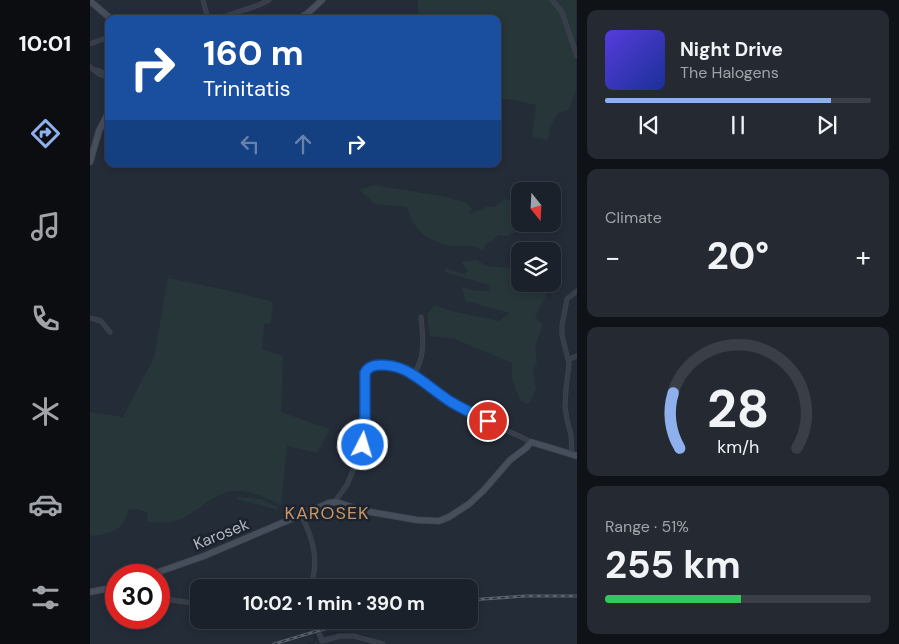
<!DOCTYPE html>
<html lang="en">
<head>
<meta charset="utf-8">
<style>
  :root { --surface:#1b212a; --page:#242932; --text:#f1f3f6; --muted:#a0a3a8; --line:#393e47; --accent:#8eb1ee }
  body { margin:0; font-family:"DM Sans",sans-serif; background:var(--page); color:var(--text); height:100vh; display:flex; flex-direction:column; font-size:19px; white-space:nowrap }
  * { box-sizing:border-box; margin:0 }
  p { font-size:16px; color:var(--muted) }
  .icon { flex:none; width:28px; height:28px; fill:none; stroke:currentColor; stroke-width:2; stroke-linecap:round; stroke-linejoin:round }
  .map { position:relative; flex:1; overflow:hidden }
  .side { display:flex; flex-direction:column; gap:10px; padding:10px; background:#0f1217; width:322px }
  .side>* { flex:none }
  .top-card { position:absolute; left:15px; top:15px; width:396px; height:152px; border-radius:10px; box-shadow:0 2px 8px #0003,0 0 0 1px var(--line); background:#1a4fa0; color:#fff; overflow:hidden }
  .needle { width:32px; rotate:162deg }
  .tools { position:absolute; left:421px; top:182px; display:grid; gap:10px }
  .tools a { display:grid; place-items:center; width:50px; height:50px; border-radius:10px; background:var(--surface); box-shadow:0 2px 8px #0003,0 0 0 1px var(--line); font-size:25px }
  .speed { position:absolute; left:15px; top:564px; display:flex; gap:10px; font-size:25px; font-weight:700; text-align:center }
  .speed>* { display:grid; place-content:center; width:65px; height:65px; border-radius:50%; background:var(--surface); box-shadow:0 2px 8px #0003,0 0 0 1px var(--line); line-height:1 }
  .speed .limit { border:8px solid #d22; background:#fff; color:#111 }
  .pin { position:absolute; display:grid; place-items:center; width:42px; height:42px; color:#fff; margin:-21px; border:2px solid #fff; border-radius:50%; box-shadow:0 1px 5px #0007 }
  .me { position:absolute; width:55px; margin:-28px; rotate:5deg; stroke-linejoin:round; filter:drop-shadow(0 0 4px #0008) }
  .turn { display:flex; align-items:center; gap:18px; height:105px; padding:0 15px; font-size:22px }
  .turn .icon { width:65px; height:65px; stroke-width:2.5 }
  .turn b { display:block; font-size:35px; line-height:42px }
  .lanes { display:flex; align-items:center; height:48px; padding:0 15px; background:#0003; justify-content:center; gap:25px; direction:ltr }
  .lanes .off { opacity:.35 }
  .big { font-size:38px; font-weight:700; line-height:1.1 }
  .side .card { flex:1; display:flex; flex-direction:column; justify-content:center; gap:8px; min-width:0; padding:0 18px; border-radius:10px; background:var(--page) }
  .side .dial { align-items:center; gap:0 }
  .dial svg { height:130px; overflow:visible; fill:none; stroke:var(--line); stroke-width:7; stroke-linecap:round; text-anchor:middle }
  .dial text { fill:var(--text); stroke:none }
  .song { display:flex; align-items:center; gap:15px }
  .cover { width:60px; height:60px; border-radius:8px; background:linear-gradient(135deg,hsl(250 70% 55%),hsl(230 70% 35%)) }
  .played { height:5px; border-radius:2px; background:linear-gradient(90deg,var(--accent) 85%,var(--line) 85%) }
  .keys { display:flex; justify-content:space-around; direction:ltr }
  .heat { display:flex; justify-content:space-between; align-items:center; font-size:28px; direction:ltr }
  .charge { height:8px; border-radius:4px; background:linear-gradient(90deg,#34c759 51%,var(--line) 0) }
  .trip { position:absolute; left:100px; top:579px; width:288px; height:50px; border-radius:10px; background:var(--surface); box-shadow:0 2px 8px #0003,0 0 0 1px var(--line); font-weight:700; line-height:50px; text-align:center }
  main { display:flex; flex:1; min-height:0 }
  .dock { display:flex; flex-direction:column; width:90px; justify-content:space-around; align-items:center; background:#0b0d11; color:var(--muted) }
  .dock .icon { width:35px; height:35px }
  .dock .selected { color:var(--accent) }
  .dock b { font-size:22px; color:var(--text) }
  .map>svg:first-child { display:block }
</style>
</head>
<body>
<main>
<nav class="dock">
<b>10:01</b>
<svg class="icon selected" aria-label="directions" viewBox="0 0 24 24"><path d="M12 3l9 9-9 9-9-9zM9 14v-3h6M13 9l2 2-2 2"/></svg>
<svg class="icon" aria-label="music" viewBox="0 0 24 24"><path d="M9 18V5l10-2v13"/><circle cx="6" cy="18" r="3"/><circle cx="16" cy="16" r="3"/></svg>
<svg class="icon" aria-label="phone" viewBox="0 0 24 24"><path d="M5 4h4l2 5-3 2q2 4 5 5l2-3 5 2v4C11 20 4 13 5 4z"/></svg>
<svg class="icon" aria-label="climate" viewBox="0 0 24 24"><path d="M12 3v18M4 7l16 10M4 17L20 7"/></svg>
<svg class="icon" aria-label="car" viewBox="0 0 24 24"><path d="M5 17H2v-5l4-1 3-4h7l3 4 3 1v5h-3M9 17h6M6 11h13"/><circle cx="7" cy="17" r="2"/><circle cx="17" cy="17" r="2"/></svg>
<svg class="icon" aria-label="filters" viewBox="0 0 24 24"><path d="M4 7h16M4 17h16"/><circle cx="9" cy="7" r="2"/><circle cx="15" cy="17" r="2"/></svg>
</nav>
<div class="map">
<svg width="487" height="644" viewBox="0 0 487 644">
  <rect width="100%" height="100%" fill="#242c38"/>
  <path fill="#263639" d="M 328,0 L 486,0 L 486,91 L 478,111 L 468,113 L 460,128 L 458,140 L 442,137 L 446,105 L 424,100 L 408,98 L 408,19 L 328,19 Z
    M 283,185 L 352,196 L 371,201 L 378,204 L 382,209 L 379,212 L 380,214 L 396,207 L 406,206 L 414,199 L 422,200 L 427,198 L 430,199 L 430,224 L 436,224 L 418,236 L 408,235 L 405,239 L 396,244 L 393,251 C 380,243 376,247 362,246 C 349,246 329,234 323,222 C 320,217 319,212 317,207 L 285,204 L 269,190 Z
    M 430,256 L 430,284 L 454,284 L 456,287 L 455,298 L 445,317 L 447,320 L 453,325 L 445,346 L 447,362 L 443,372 L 446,389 L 440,402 L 437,404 L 430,400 L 422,379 L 422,363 L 365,339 L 340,336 L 337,315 L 344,305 L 361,311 L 409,321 L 420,313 L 375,301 L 372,286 L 384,291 L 400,291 L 399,285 L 355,272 L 355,268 L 374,274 L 378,271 L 371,262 L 386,260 L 397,266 L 420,268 Z
    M 78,278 L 141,291 L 183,302 L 181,323 L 174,324 L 172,349 L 193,356 L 191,412 L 240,429 L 227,453 L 197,446 L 191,505 C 175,497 160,490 142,491 C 127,492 108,510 95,517 C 83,524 70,523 57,522 L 58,513 L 47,509 L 38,510 C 37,514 36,519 34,522 C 27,533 12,535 0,536 L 0,412 L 33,417 L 64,357 Z
    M 148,497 L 171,499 L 189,508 L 188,510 L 147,499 Z"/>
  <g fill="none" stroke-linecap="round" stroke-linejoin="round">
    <path stroke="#182334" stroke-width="1" d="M 211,620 C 222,622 226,631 225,641 L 218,644
      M 227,620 L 229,622
      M 198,629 L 218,622
      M 236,634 C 253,631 263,633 280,637"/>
    <defs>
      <path id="street" d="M 113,0 L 118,19
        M 462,0 L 472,12 L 487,56
        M 127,19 L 169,5 L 179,0
        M 0,44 L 19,37
        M 0,67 L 9,74 L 19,77
        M 7,70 L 14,73 L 19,73
        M 0,318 L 11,321 L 20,332
        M 479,359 L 487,356
        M 323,375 C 336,358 333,337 331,317
        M 482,455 L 481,435 L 477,420 L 475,406 L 476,389 L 479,364 L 472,335 L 472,325 L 477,299 L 487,291
        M 246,502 L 248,497 L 257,485 L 273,445 L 275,433 L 275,373 C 281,359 305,366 317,371 C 331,377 347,393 361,402 C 386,418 415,429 441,442
        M 211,515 C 223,538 230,561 220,588
        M 69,598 L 109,604
        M 221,620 L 226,626 L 232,641 L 250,636 L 264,636 L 293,644"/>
      <path id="secondary" d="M 0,1 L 21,19
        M 209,19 L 218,13 L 232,0
        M 0,162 L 9,131 L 19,111
        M 60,575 L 114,556 L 239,503 L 246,502 L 275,511 L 327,520 L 349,521 L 359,517 L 379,504 L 394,490 L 420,460 L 436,448 L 441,442 L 487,456
        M 0,592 L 26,587"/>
    </defs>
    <use href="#street" stroke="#404751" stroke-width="5"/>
    <use href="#secondary" stroke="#404751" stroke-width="7"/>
    <use href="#street" stroke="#373e48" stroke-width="4"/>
    <use href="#secondary" stroke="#464d5b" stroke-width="5.5"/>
    <defs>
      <path id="rail" d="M 379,600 L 436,596 L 487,596
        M 184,644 L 227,631 L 268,620"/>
    </defs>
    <use href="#rail" stroke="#5a626f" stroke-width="3"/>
    <use href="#rail" stroke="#1c232d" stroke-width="1" stroke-dasharray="4" stroke-linecap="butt"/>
  </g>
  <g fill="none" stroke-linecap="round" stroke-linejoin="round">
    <defs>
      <path id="route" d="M 273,445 L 275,433 L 275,373 C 281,359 309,366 320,373 C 334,381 347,393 361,402 C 373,409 386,415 398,421"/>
    </defs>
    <use href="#route" stroke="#114b97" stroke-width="12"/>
    <use href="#route" stroke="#1a73e8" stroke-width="9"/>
  </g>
  <g text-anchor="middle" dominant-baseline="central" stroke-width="5" stroke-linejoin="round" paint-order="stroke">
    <g font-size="16" fill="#b2b9c4" stroke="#1c232d">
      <text transform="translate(131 534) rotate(-22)">Karosek</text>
    </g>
    <g font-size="18" letter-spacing="1" fill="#c99568" stroke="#1c232d">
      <text x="237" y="513">KAROSEK</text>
    </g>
  </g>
</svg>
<div class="tools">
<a><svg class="needle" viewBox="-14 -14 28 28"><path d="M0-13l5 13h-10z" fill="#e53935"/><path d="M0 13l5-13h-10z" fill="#a0a3a8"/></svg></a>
<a><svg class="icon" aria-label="layers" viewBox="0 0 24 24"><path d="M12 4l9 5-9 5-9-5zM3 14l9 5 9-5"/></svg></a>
</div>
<div class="speed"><div class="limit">30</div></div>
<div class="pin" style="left:398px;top:421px;background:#d93025"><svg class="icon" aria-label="arrive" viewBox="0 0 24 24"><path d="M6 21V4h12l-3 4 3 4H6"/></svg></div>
<svg class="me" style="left:273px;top:445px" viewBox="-20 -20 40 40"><circle r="17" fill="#1a73e8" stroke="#fff" stroke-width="3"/><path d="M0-11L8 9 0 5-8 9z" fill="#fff"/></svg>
<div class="trip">10:02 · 1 min · 390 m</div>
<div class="top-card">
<div class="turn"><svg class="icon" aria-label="right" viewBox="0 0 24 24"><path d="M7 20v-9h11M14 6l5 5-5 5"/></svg><div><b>160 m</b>Trinitatis</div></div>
<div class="lanes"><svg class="icon off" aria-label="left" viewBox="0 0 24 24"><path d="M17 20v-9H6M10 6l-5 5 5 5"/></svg><svg class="icon off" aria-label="ahead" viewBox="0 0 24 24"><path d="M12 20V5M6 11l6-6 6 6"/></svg><svg class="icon" aria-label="right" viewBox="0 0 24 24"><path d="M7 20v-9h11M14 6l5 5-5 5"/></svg></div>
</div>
</div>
<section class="side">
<div class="card">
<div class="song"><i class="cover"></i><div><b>Night Drive</b><p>The Halogens</p></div></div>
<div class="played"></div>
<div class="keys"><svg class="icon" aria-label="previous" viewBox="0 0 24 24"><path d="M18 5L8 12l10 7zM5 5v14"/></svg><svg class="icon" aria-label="pause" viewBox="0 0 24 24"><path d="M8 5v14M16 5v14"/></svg><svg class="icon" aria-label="next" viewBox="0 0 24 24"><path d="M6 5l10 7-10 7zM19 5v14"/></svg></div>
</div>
<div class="card"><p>Climate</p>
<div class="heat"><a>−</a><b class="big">20°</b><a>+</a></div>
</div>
<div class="card dial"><svg viewBox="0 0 100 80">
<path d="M14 69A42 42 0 1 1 86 69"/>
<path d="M14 69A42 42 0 0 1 10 35" stroke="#8eb1ee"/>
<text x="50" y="56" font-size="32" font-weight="700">28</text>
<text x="50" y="72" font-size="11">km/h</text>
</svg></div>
<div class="card"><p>Range · 51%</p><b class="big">255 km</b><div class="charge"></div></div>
</section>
</main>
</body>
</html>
